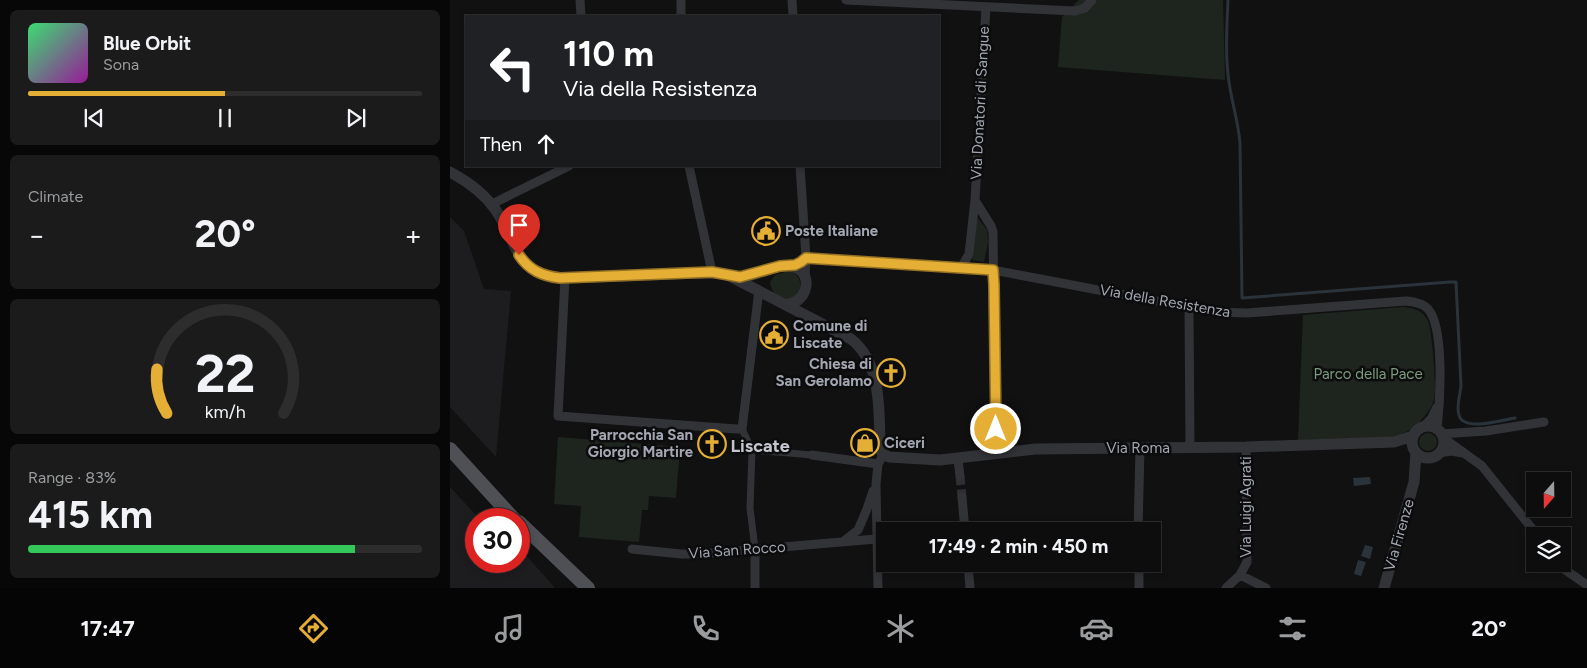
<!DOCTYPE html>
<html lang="en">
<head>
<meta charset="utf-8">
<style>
  :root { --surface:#0d0d0e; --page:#1b1b1c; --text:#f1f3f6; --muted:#9a9c9e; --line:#2d2d2e; --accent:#e5af36 }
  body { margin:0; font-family:Figtree,sans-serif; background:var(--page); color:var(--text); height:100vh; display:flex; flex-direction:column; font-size:19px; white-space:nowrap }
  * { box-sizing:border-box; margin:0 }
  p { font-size:16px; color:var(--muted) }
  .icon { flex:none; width:28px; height:28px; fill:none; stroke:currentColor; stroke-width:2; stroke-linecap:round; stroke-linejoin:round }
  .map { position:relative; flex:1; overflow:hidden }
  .drawer { display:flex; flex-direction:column; gap:10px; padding:10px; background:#070708; width:450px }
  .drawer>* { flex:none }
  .guide { position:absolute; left:15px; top:15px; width:475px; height:152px; border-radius:0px; box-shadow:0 2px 8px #0003,0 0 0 1px var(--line); background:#202124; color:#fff; overflow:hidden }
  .needle { width:32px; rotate:200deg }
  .controls { position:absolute; left:1076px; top:472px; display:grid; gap:10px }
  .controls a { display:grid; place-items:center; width:45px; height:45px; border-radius:0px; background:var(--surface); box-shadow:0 2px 8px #0003,0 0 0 1px var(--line); font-size:25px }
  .speed { position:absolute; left:15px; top:508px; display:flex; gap:10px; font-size:25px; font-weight:700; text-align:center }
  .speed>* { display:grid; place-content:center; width:65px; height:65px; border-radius:50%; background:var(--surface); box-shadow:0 2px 8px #0003,0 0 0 1px var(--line); line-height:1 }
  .speed .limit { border:8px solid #d22; background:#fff; color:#111 }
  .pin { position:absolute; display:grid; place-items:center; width:42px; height:42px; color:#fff; margin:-51px -21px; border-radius:50% 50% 50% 0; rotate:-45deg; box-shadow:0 0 5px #0007 }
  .pin .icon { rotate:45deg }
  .me { position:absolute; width:55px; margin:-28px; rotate:0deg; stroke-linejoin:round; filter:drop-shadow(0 0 4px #0008) }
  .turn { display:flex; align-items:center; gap:18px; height:105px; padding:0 15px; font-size:22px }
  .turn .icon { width:65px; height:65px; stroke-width:2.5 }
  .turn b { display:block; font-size:35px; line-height:42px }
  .then { display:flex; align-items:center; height:48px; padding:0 15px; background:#0003; gap:10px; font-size:19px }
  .big { font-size:38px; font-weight:700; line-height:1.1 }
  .drawer .tile { flex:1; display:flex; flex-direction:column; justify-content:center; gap:8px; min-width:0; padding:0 18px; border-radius:8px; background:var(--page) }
  .drawer .dial { align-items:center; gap:0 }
  .dial svg { height:130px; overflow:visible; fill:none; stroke:var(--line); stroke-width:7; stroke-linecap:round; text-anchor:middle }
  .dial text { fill:var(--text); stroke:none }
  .song { display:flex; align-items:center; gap:15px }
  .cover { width:60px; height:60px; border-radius:8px; background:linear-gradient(135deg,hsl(140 70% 55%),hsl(300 70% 35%)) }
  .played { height:5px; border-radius:2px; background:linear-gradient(90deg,var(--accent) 50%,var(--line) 50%) }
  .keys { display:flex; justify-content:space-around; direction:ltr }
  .heat { display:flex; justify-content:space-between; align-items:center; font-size:28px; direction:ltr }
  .charge { height:8px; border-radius:4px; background:linear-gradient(90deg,#34c759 83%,var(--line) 0) }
  .trip { position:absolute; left:426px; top:522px; width:285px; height:50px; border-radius:0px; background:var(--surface); box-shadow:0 2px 8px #0003,0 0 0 1px var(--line); font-weight:700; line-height:50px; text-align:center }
  .dock { display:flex; height:80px; justify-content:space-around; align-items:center; background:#050506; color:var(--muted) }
  .dock .icon { width:35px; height:35px }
  .dock .selected { color:var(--accent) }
  .dock b { font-size:22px; color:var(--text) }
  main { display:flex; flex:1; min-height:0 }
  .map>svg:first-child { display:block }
</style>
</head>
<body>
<main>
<section class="drawer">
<div class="tile">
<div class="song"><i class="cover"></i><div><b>Blue Orbit</b><p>Sona</p></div></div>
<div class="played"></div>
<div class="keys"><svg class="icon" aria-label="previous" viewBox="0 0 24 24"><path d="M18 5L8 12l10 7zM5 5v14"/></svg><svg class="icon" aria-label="pause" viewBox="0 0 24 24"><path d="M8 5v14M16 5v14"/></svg><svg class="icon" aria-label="next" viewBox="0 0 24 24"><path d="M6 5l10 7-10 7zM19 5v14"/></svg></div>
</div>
<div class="tile"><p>Climate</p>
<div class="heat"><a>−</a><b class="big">20°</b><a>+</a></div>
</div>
<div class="tile dial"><svg viewBox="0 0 100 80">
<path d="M14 69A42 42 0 1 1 86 69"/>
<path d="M14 69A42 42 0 0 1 8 42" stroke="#e5af36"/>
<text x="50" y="56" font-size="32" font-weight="700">22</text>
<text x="50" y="72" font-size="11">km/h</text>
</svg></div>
<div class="tile"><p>Range · 83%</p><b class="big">415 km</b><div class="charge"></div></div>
</section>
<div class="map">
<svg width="1137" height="588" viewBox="0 0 1137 588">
  <rect width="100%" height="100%" fill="#111112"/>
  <path fill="#1d1d1f" d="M 0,217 L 14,231 L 34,289 L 61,291 L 46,457 L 0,407 Z
    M 0,487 L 25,514 L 39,512 L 44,519 L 26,519 L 26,561 L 69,561 L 69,547 L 105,588 L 0,588 Z"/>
  <path fill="#1e251f" d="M 629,0 L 773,0 L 775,80 L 608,67 L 612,17 Z
    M 527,217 L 537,230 L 538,242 L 534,262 L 522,260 L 524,252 Z
    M 339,271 C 359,276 350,307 329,296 C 323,293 321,289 320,282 L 325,275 Z
    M 953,307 C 963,308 973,310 978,321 C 982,329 987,391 984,400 C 981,411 967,426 958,431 C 942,440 923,438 905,438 C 886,439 867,439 848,440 L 853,315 Z
    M969 442a9 9 0 1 1 18 0a9 9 0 1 1-18 0Z
    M 108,437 L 230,447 L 226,498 L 199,496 L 198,510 L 192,510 L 189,542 L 129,537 L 131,506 L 104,504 Z"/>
  <path fill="#2b333a" d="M 920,477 L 921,484 L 904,486 L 903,478 Z
    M 915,545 L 923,547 L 920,559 L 911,556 Z
    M 908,560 L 916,562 L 911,576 L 904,574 Z"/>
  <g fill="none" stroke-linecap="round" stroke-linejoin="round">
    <path stroke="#2b333a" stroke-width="3" d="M 778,0 C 777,24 775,50 778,74 C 780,97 788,119 790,143 L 792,298 L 1000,282 L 1006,282 L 1011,386 C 1010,395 1006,406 1009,415 C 1013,432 1052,420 1065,418"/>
    <path stroke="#2e2f32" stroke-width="9" stroke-dasharray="9 4.5" stroke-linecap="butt" d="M 510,476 L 512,497"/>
    <path stroke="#323337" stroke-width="7" d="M 292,429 L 302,450 L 300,508 L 305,549
      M 302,450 L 362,455"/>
    <path stroke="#323337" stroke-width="9" d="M 130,0 L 131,16
      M 342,0 L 343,16
      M 396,0 L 625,11 L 635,8 L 642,0
      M 231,16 L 231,0
      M 239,166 L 262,272
      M 350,166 L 356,257 L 355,276
      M 526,202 L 541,226 L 543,232 L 546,454
      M 42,204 L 119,166
      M 356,257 L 543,270 L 764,312 L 797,313 L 956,301 C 964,302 973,303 978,309 C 995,328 990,404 987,429
      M 511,268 L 519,254 L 525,200 L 536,7
      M 115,278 L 108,416 L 287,429 L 292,429 L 309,290
      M 739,308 L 740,448
      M 973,427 L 981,419 L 987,407
      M 991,434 L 1036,431 L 1094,422
      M 992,437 L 1032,466 L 1088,536
      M 989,453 L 1001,451 L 1013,453
      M 362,455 L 428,464
      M 508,459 L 510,476
      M 512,497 L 515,531
      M 688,531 L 690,449
      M 394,541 L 408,530 L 417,509 L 423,491
      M 182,549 L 231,554 L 250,554 L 426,539
      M 305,549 L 305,588
      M 518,564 L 520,588
      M 689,564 L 689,588
      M 1110,564 L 1114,569 L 1137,585
      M 790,575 L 816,588
      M 428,588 L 426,484 L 428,464 L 434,454
      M 776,588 L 790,575 L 797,562 L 796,447"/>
    <path stroke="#323337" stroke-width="11" d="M 0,172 C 17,181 33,192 45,209 C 67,239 64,275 110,278 C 160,277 209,274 259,273 C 270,272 282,278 293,277 C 309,275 328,262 344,267 C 365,273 357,306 334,304
      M 280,276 L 401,339 C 432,363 429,412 430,447 L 432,453 L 439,457 L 490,460 L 585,449 L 796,447 L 944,442 L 963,436
      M962 442a16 16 0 1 1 32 0a16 16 0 1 1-32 0Z
      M 934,588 L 964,482 L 966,452"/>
    <path stroke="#4f5056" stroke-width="14" d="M 0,449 L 64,519
      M 69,522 L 138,588"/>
  </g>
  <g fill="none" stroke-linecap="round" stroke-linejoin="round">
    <defs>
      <path id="route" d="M 69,255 C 79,270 92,276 110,278 L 262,272 L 290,277 L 330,266 L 345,265 L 351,262 L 356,258 L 543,270 L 544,285 L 546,429"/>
    </defs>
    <use href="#route" stroke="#957223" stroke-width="12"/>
    <use href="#route" stroke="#e5af36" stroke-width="9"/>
  </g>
  <defs>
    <symbol id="civic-ring" viewBox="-11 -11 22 22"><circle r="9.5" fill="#0c0c0d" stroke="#e5af36" stroke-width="1.5"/><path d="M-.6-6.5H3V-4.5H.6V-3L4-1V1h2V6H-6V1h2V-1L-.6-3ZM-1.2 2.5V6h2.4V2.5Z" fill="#e5af36"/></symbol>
    <symbol id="church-ring" viewBox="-11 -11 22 22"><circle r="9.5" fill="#0c0c0d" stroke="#e5af36" stroke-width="1.5"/><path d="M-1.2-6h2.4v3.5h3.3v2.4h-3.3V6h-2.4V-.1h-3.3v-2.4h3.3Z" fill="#e5af36"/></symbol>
    <symbol id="shop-ring" viewBox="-11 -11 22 22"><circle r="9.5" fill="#0c0c0d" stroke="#e5af36" stroke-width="1.5"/><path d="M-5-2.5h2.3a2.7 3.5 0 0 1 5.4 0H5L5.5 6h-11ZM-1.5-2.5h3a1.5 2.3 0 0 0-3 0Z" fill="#e5af36"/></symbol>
  </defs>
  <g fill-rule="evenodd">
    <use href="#civic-ring" x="300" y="215" width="32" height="32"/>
    <use href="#civic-ring" x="308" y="319" width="32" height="32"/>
    <use href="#church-ring" x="425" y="357" width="32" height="32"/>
    <use href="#shop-ring" x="399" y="427" width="32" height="32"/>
    <use href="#church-ring" x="246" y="428" width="32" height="32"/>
  </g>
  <g text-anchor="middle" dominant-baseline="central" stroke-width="5" stroke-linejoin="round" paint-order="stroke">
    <g font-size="15" fill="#a3a7b2" stroke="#0c0c0d">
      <text transform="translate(530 103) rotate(-87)">Via Donatori di Sangue</text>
      <text transform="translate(715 301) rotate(10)">Via della Resistenza</text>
      <text x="688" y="448">Via Roma</text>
      <text transform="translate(796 507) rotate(-90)">Via Luigi Agrati</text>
      <text transform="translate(949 535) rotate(-74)">Via Firenze</text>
      <text transform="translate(287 550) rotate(-4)">Via San Rocco</text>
    </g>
    <g font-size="15" font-weight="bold" fill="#a3a7b2" stroke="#0c0c0d" text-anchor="start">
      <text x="335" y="231">Poste Italiane</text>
      <text x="343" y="326">Comune di<tspan x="343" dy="17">Liscate</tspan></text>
      <text x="422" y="364" text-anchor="end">Chiesa di<tspan x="422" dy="17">San Gerolamo</tspan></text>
      <text x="243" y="435" text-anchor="end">Parrocchia San<tspan x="243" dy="17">Giorgio Martire</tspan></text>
      <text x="434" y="443">Ciceri</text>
    </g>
    <g font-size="15" fill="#7b9c7e" stroke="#0c0c0d">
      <text x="918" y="374">Parco della Pace</text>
    </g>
    <g font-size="18" font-weight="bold" fill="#c4c6cf" stroke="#0c0c0d">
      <text x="310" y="446">Liscate</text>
    </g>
  </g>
</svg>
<div class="controls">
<a><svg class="needle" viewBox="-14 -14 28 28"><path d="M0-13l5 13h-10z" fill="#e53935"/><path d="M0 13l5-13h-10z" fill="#9a9c9e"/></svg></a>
<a><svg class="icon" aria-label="layers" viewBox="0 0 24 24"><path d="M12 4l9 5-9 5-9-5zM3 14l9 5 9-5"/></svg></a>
</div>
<div class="speed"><div class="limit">30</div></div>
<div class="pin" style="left:69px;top:255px;background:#d93025"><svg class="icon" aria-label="arrive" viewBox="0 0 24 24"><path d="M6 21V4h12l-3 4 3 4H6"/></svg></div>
<svg class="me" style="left:546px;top:429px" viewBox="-20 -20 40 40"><circle r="17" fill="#e5af36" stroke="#fff" stroke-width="3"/><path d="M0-11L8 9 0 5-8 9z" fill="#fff"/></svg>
<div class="trip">17:49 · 2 min · 450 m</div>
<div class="guide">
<div class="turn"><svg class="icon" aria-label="left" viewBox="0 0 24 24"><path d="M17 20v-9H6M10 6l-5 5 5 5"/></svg><div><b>110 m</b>Via della Resistenza</div></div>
<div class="then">Then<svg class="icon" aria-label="ahead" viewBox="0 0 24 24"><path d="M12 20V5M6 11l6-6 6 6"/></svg></div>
</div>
</div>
</main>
<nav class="dock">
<b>17:47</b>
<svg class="icon selected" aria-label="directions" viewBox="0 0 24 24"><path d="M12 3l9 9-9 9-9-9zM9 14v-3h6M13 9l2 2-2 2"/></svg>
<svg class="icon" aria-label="music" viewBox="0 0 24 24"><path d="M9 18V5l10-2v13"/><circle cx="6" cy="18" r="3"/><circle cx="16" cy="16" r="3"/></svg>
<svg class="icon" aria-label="phone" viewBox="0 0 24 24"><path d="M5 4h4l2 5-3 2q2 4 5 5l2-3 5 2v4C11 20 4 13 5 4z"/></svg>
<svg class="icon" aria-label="climate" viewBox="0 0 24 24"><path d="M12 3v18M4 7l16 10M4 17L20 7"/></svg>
<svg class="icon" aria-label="car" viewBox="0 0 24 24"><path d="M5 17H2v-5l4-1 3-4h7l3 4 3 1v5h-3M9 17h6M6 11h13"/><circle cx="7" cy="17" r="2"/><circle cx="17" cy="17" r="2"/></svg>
<svg class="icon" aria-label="filters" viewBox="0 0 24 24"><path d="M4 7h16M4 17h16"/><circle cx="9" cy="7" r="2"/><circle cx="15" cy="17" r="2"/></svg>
<b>20°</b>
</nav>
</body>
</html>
